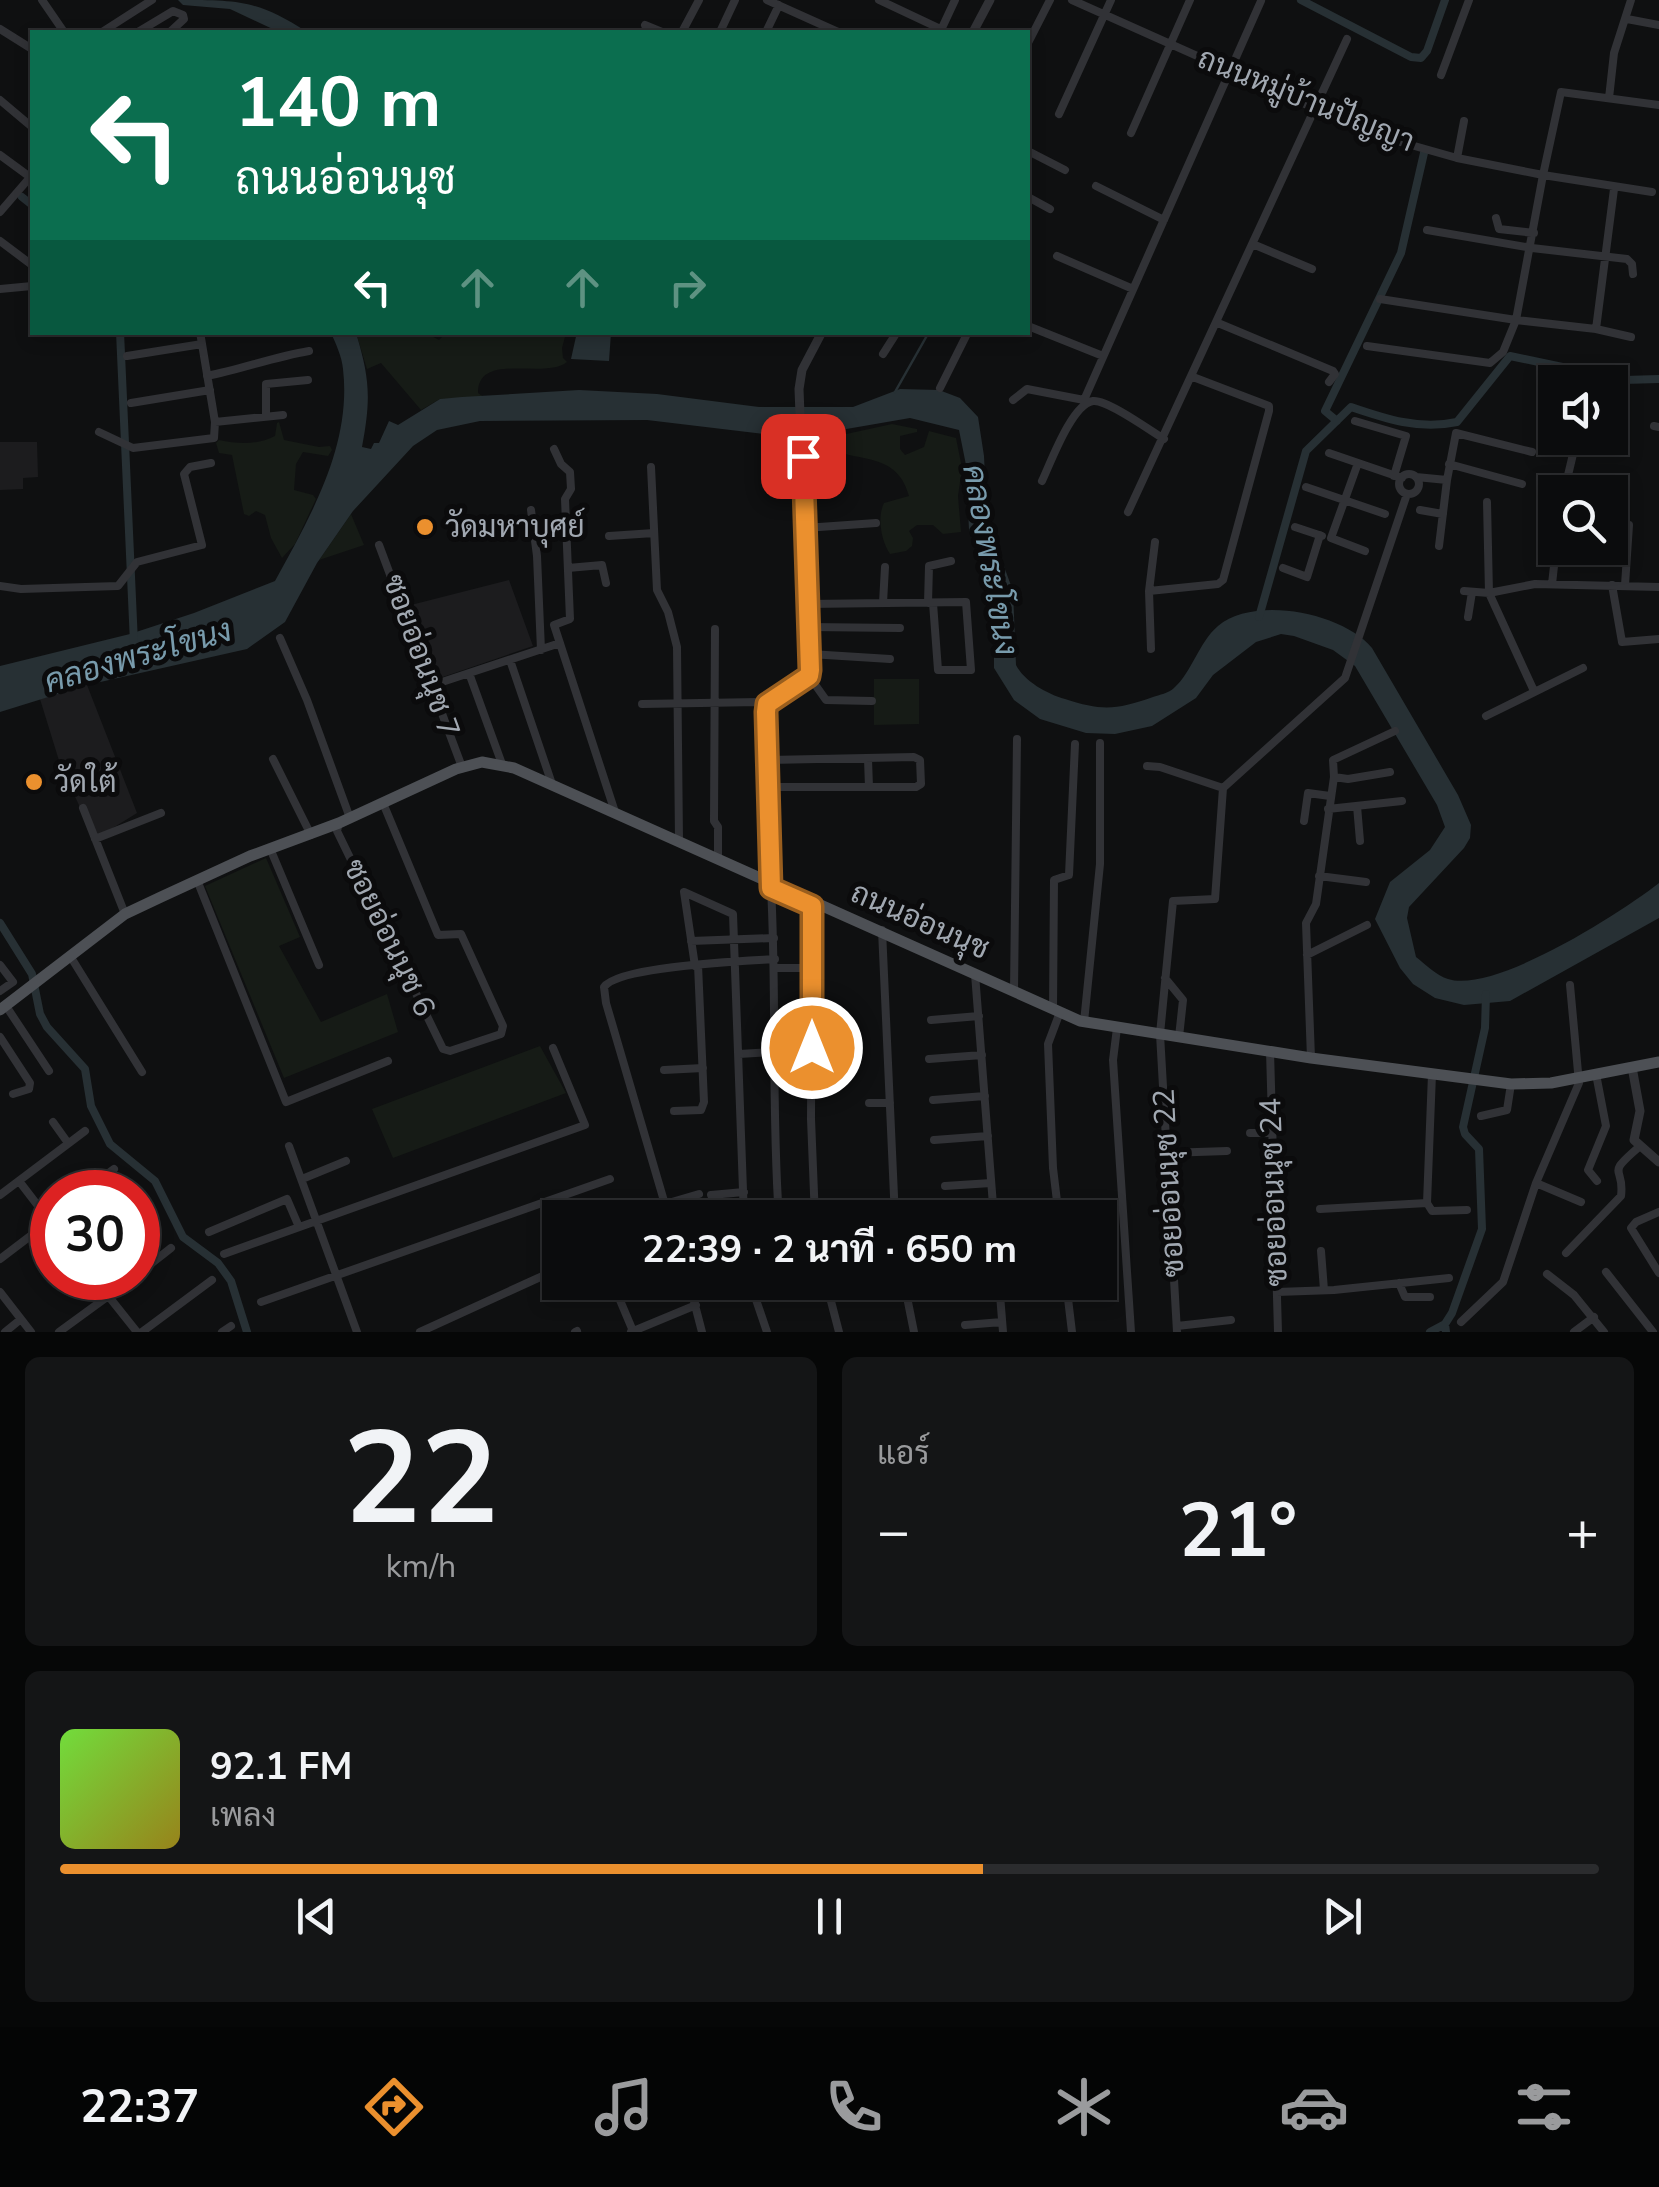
<!DOCTYPE html>
<html lang="th">
<head>
<meta charset="utf-8">
<style>
  :root { --surface:#0b0c0d; --page:#141516; --text:#f1f3f6; --muted:#9a9b9d; --line:#2b2c2e; --accent:#eb902e }
  body { margin:0; font-family:"Nunito Sans",Sarabun,sans-serif; background:var(--page); color:var(--text); height:100vh; display:flex; flex-direction:column; font-size:38px; white-space:nowrap }
  * { box-sizing:border-box; margin:0 }
  p { font-size:32px; color:var(--muted) }
  .icon { flex:none; width:55px; height:55px; fill:none; stroke:currentColor; stroke-width:2; stroke-linecap:round; stroke-linejoin:round }
  .map { position:relative; height:1332px; overflow:hidden }
  .drawer { display:flex; flex-direction:column; gap:25px; padding:25px; background:#060707; flex:1 }
  .drawer>* { flex:none }
  .top-card { position:absolute; left:30px; top:30px; width:1000px; height:305px; border-radius:0px; box-shadow:0 5px 15px #0003,0 0 0 2px var(--line); background:#0b6e4f; color:#fff; overflow:hidden }
  .fabs { position:absolute; left:1538px; top:365px; display:grid; gap:20px }
  .fabs a { display:grid; place-items:center; width:90px; height:90px; border-radius:0px; background:var(--surface); box-shadow:0 5px 15px #0003,0 0 0 2px var(--line); font-size:50px }
  .speed { position:absolute; left:30px; top:1170px; display:flex; gap:20px; font-size:50px; font-weight:700; text-align:center }
  .speed>* { display:grid; place-content:center; width:130px; height:130px; border-radius:50%; background:var(--surface); box-shadow:0 5px 15px #0003,0 0 0 2px var(--line); line-height:1 }
  .speed .limit { border:15px solid #d22; background:#fff; color:#111 }
  .pin { position:absolute; display:grid; place-items:center; width:85px; height:85px; color:#fff; margin:-42px; border-radius:20px; box-shadow:0 5px 15px #0006 }
  .me { position:absolute; width:110px; margin:-55px; rotate:0deg; stroke-linejoin:round; filter:drop-shadow(0 0 8px #0008) }
  .turn { display:flex; align-items:center; gap:35px; height:210px; padding:0 40px; font-size:45px }
  .turn .icon { width:130px; height:130px; stroke-width:2.5 }
  .turn b { display:block; font-size:70px; line-height:85px }
  .lanes { display:flex; align-items:center; height:95px; padding:0 40px; background:#0003; justify-content:center; gap:50px; direction:ltr }
  .lanes .off { opacity:.35 }
  .big { font-size:75px; font-weight:700; line-height:1.1 }
  .drawer .widget { flex:1; display:flex; flex-direction:column; justify-content:center; gap:15px; min-width:0; padding:0 35px; border-radius:15px; background:var(--page) }
  .drawer .dial { align-items:center; gap:0 }
  .dial b { font-size:130px; line-height:1 }
  .song { display:flex; align-items:center; gap:30px }
  .cover { width:120px; height:120px; border-radius:15px; background:linear-gradient(135deg,hsl(100 70% 55%),hsl(50 70% 35%)) }
  .played { height:10px; border-radius:5px; background:linear-gradient(90deg,var(--accent) 60%,var(--line) 60%) }
  .keys { display:flex; justify-content:space-around; direction:ltr }
  .heat { display:flex; justify-content:space-between; align-items:center; font-size:55px; direction:ltr }
  .drawer .tiles { flex:1; display:grid; gap:25px; grid-template-columns:1fr 1fr }
  .widget:last-child { grid-column:span 2 }
  .trip { position:absolute; left:542px; top:1200px; width:575px; height:100px; border-radius:0px; background:var(--surface); box-shadow:0 5px 15px #0003,0 0 0 2px var(--line); font-weight:700; line-height:100px; text-align:center }
  .menu { display:flex; height:160px; justify-content:space-around; align-items:center; background:#040505; color:var(--muted) }
  .menu .icon { width:70px; height:70px }
  .menu .on { color:var(--accent) }
  .menu b { font-size:45px; color:var(--text) }
  .map>svg:first-child { display:block }
</style>
</head>
<body>
<div class="map">
<svg width="1659" height="1332" viewBox="0 0 1659 1332">
  <rect width="100%" height="100%" fill="#0f1011"/>
  <path fill="#1c1c1e" d="M 0,442 L 37,442 L 38,477 L 23,478 L 23,489 L 0,490 Z
    M 509,580 L 533,646 L 434,680 L 407,606 Z
    M 87,685 L 137,813 L 95,839 L 61,767 L 40,699 Z"/>
  <path fill="#161b16" d="M 356,333 L 426,333 L 439,340 L 446,333 L 566,333 L 562,348 L 563,358 L 567,362 C 545,380 478,351 478,393 L 485,398 L 440,399 L 421,410 L 381,363 L 367,369 Z
    M 279,422 L 284,440 L 319,447 L 330,446 L 332,450 L 328,456 L 303,452 L 296,464 L 294,490 L 313,495 L 316,499 L 295,544 L 282,558 L 271,538 L 265,515 L 256,511 L 249,516 L 244,514 L 232,455 L 219,453 L 216,443 L 219,440 C 238,444 258,445 275,436 L 277,423 Z
    M 892,424 L 917,429 L 917,432 L 900,436 L 900,449 L 905,455 L 924,447 L 929,431 L 956,438 L 962,468 L 958,496 L 961,532 L 943,534 L 933,525 L 917,525 L 909,531 L 913,538 L 912,546 L 906,551 L 890,554 C 881,541 877,517 884,503 L 909,496 C 896,445 844,467 819,440 Z
    M 351,514 L 364,545 L 319,560 Z
    M 874,679 L 919,679 L 919,724 L 874,725 Z
    M 266,858 L 300,937 L 279,946 L 321,1022 L 387,994 L 398,1032 L 284,1078 L 205,886 Z
    M 540,1046 L 566,1093 L 393,1158 L 372,1109 Z"/>
  <path fill="#273034" d="M 178,0 C 239,0 257,0 307,32 L 279,32 L 230,9 L 183,5 Z
    M 577,332 L 611,333 L 609,361 L 571,359 Z
    M 331,333 L 356,333 C 370,379 371,399 362,447 L 371,449 L 374,443 L 379,443 L 389,421 L 398,425 L 440,399 L 462,397 L 579,390 L 657,394 L 759,407 L 853,407 L 900,389 L 939,390 L 960,398 L 978,417 L 984,456 L 987,520 L 1013,591 L 1016,665 C 1024,681 1047,694 1065,699 C 1102,711 1116,710 1153,697 C 1159,695 1169,693 1174,688 C 1192,672 1199,642 1218,626 C 1255,595 1343,613 1372,648 L 1458,795 L 1471,825 L 1470,838 L 1464,848 L 1409,907 L 1407,918 L 1416,957 C 1425,964 1437,976 1448,979 C 1494,994 1621,913 1659,883 L 1659,918 L 1510,1001 L 1464,1005 L 1435,998 L 1413,984 L 1400,968 L 1375,919 L 1390,882 L 1430,850 L 1445,827 L 1437,805 L 1355,666 L 1333,650 L 1294,636 L 1281,634 L 1256,642 L 1213,675 L 1196,698 L 1152,726 L 1115,734 L 1086,733 L 1040,719 L 1014,700 L 994,668 L 994,596 L 969,530 L 966,465 L 959,430 L 910,418 L 806,436 L 780,436 L 647,420 L 480,421 L 437,430 L 413,446 L 353,511 L 317,563 L 285,622 L 247,649 L 87,685 L 0,712 L 0,666 L 130,634 L 194,613 L 275,581 C 310,517 352,446 343,369 C 342,357 336,344 331,333 Z"/>
  <g fill="none" stroke-linecap="round" stroke-linejoin="round">
    <path stroke="#273034" stroke-width="2.5" d="M 895,392 L 929,332"/>
    <path stroke="#273034" stroke-width="8" d="M 1301,0 L 1411,57 L 1421,58 L 1427,51 L 1445,0
      M 22,197 L 32,205
      M 120,332 L 134,643
      M 1337,421 L 1325,411 L 1401,253 L 1424,153
      M 1259,617 L 1306,451 L 1351,407 C 1386,419 1419,430 1457,422 L 1510,356 L 1624,380 L 1659,379
      M 0,923 L 32,974 L 40,1014 L 47,1027 L 85,1069 L 91,1106 L 110,1144 L 155,1181 L 183,1237 L 218,1263 L 231,1281 L 247,1332
      M 1430,1332 L 1445,1324
      M 1446,1332 L 1445,1324 L 1452,1313 L 1482,1229 L 1479,1149 L 1465,1134 L 1463,1127 L 1485,1028 L 1486,994"/>
    <path stroke="#313236" stroke-width="8" d="M 42,0 L 64,32
      M 767,0 L 838,32
      M 879,0 L 947,32
      M 1072,0 L 1372,134 L 1457,158 L 1543,175 L 1561,92 L 1659,105
      M 1627,19 L 1659,25
      M 645,25 L 662,32
      M 0,29 L 32,49
      M 941,30 L 955,0
      M 102,32 L 152,0
      M 138,32 L 173,11 L 183,15 L 184,19 L 170,32
      M 565,32 L 566,32
      M 682,32 L 699,0
      M 720,32 L 735,0
      M 766,32 L 779,5
      M 1028,43 L 1050,0
      M 1441,75 L 1469,0
      M 1609,98 L 1614,53 L 1631,0
      M 0,100 L 32,127
      M 1059,114 L 1111,0
      M 1131,133 L 1190,0
      M 1028,151 L 1065,170
      M 0,155 L 30,177
      M 1457,158 L 1464,121
      M 1096,186 L 1164,220
      M 1028,197 L 1050,209
      M 0,212 L 32,175
      M 1496,218 L 1499,229 L 1534,233
      M 1427,230 L 1532,248 L 1627,259 L 1632,264 L 1633,274
      M 0,241 L 32,265
      M 1255,245 L 1312,269
      M 1057,256 L 1133,289
      M 0,289 L 32,286
      M 1380,299 L 1516,320 L 1543,175 L 1652,192
      M 1218,323 L 1333,371 L 1335,374 L 1329,382
      M 1028,326 L 1103,356
      M 1596,329 L 1614,189
      M 1367,346 L 1490,363 L 1503,352 L 1516,320 L 1596,329 L 1631,337
      M 883,354 L 897,332
      M 127,356 L 202,344
      M 207,376 C 242,369 274,357 309,351
      M 940,388 L 968,332
      M 1013,400 L 1027,389 L 1084,400 L 1261,1
      M 131,403 L 210,390
      M 266,416 L 266,384 L 308,380
      M 1355,421 L 1406,436 L 1394,476
      M 215,422 L 283,415
      M 1654,426 L 1659,427
      M 99,432 L 133,448 L 214,438 L 215,422 L 200,332
      M 554,449 L 561,464 L 570,472 L 571,489 L 565,499 L 570,619 L 554,625 L 615,812
      M 1329,453 L 1402,478
      M 1358,463 L 1331,538 L 1365,551
      M 1449,464 L 1522,484
      M 651,467 L 657,590 L 668,612 L 677,647 L 679,841
      M1399 484a10 10 0 1 1 20 0a10 10 0 1 1-20 0Z
      M 1416,477 L 1447,480 L 1456,433 L 1532,452
      M 1042,481 C 1051,462 1072,404 1093,401 C 1107,399 1151,431 1164,439
      M 1306,487 L 1385,514
      M 1564,492 L 1574,450
      M 1487,502 L 1489,593 L 1534,691
      M 531,510 L 537,556 L 541,650
      M 1420,510 L 1443,514
      M 1128,512 L 1347,39
      M 1295,527 L 1322,536
      M 805,528 L 876,523
      M 609,536 L 654,533
      M 379,545 L 462,767
      M 1439,546 L 1447,480
      M 568,568 L 602,565 L 606,583
      M 1283,568 L 1307,577 L 1320,535
      M 1552,584 L 1556,548
      M 1612,585 L 1622,642 L 1659,639
      M 1625,585 L 1629,525
      M 0,586 L 21,589 L 118,586 L 137,562 L 202,545 L 184,474 L 190,467 L 211,463
      M 1149,591 L 1155,542
      M 1464,591 L 1489,593 L 1535,584 L 1659,587
      M 883,603 L 885,567
      M 928,603 L 929,566 L 951,561
      M 808,604 L 966,602 L 971,670 L 938,670 L 933,603
      M 1468,617 L 1472,592
      M 809,627 L 900,628
      M 715,629 L 714,821 L 718,827 L 718,859
      M 280,638 L 307,700 L 350,818
      M 1151,649 L 1149,591 L 1218,584 L 1223,580 L 1269,411 L 1269,406 L 1193,377
      M 810,654 L 890,659
      M 510,660 L 552,784
      M 469,673 L 502,764
      M 809,676 L 826,700 L 872,701
      M 433,685 L 560,643
      M 642,704 L 759,702 L 767,704
      M 1486,716 L 1583,668
      M 273,759 L 311,835
      M 868,759 L 869,787
      M 1147,766 L 1160,767 L 1223,788
      M 1334,777 L 1348,779 L 1390,772
      M 769,787 L 916,787 L 921,784 L 920,760 L 914,757 L 769,760
      M 1357,806 L 1360,841
      M 83,808 L 125,914
      M 1328,809 L 1402,801
      M 1304,821 L 1308,793 L 1330,796
      M 339,823 L 337,831 L 443,1049 L 450,1051 L 501,1034 L 503,1026 L 461,934 L 438,935 L 383,803
      M 95,839 L 161,813
      M 272,853 L 319,965
      M 1319,876 L 1366,882
      M 199,885 L 286,1102 L 388,1061
      M 771,888 C 777,998 771,1108 779,1218
      M 812,907 L 811,1119 L 815,1218
      M 882,930 L 895,1218
      M 691,941 L 774,938
      M 1307,955 L 1367,925
      M 72,959 L 142,1072
      M 0,965 L 13,982 L 0,991
      M 695,966 L 684,892 L 733,914 L 744,1218
      M 776,968 L 812,968
      M 975,974 L 994,1218
      M 1165,978 L 1183,1000 L 1179,1037
      M 1014,991 L 1017,739
      M 8,1009 L 49,1071
      M 1053,1009 L 1054,880 L 1069,875 L 1075,744
      M 931,1020 L 979,1016
      M 1084,1022 L 1100,864 L 1100,743
      M 1117,1028 L 1113,1060 L 1131,1332
      M 0,1037 L 30,1083 L 29,1089 L 13,1094
      M 1270,1051 L 1278,1332
      M 739,1054 L 775,1052
      M 1311,1058 L 1306,923 L 1316,904 L 1334,777 L 1333,760 L 1395,731
      M 929,1059 L 982,1055
      M 664,1070 L 703,1068
      M 1596,1074 L 1606,1126 L 1588,1170 L 1597,1181
      M 933,1100 L 985,1096
      M 869,1103 L 890,1103
      M 674,1111 L 701,1110 L 704,1102 L 698,965
      M 1481,1116 L 1507,1110 L 1511,1084
      M 53,1122 L 68,1143
      M 1250,1133 L 1272,1133
      M 934,1140 L 988,1136
      M 289,1146 L 357,1332
      M 1167,1153 L 1227,1151
      M 302,1179 L 346,1161
      M 19,1181 L 52,1224
      M 1536,1183 L 1581,1202
      M 945,1186 L 991,1183
      M 83,1192 L 114,1169
      M 0,1195 L 85,1131
      M 711,1195 L 744,1192
      M 1427,1203 L 1432,1074
      M 665,1204 L 699,1194
      M 1320,1209 L 1427,1203 L 1432,1211 L 1467,1210
      M 138,1211 L 147,1204
      M 1659,1212 L 1636,1222 L 1631,1228 L 1659,1273
      M 669,1218 L 606,1003 L 604,987 C 618,966 744,961 775,959
      M 1059,1218 L 1053,1168 L 1048,1044 L 1060,1012
      M 209,1232 L 287,1199 L 299,1227
      M 1321,1251 L 1324,1290
      M 1566,1253 L 1621,1196 C 1625,1165 1604,1177 1639,1147
      M 224,1254 L 585,1125 L 553,1048
      M 0,1259 L 50,1221
      M 1606,1272 L 1653,1332
      M 138,1274 L 171,1248
      M 1547,1274 L 1574,1295 L 1604,1332
      M 94,1278 L 137,1332
      M 689,1282 L 702,1332
      M 750,1282 L 767,1332
      M 826,1282 L 839,1332
      M 904,1282 L 914,1332
      M 999,1282 L 1003,1332
      M 1066,1282 L 1072,1332
      M 952,1283 L 953,1282
      M 1399,1283 L 1405,1297 L 1430,1297
      M 614,1286 L 633,1331
      M 0,1292 L 31,1332
      M 1277,1292 L 1334,1290 L 1449,1278
      M 261,1302 L 610,1179
      M 1461,1322 L 1503,1282 L 1536,1183 L 1579,1083 L 1570,985
      M 965,1325 L 1002,1322
      M 1177,1326 L 1231,1320
      M 5,1332 L 21,1319
      M 59,1332 L 133,1278
      M 142,1332 L 212,1280
      M 222,1332 L 231,1326
      M 420,1332 L 560,1268
      M 575,1332 L 577,1331
      M 631,1332 L 696,1305
      M 1177,1332 L 1160,1034 L 1173,901 L 1215,899 L 1223,788 L 1345,678 L 1407,494
      M 1574,1332 L 1594,1317"/>
    <path stroke="#313236" stroke-width="9" d="M 973,32 L 990,0
      M 771,882 L 766,712 L 767,704 L 809,676 L 810,669 L 799,389 L 802,370 L 822,332
      M 1632,1067 L 1640,1111 L 1634,1140 L 1659,1162"/>
    <path stroke="#4d5055" stroke-width="11" d="M 0,1010 L 125,914 L 161,897 L 250,856 L 339,823 L 456,769 L 482,762 L 514,768 L 1080,1021 L 1311,1058 L 1511,1084 L 1551,1083 L 1659,1062"/>
  </g>
  <g fill="none" stroke-linecap="round" stroke-linejoin="round">
    <defs>
      <path id="route" d="M 803,456 L 810,670 L 809,676 L 767,704 L 766,712 L 771,888 L 812,906 L 812,1048"/>
    </defs>
    <use href="#route" stroke="#995e1e" stroke-width="25"/>
    <use href="#route" stroke="#eb902e" stroke-width="18"/>
  </g>
  <g fill="#eb902e" stroke="#0b0b0c" stroke-width="4">
    <circle cx="425" cy="527" r="10"/>
    <circle cx="34" cy="782" r="10"/>
  </g>
  <g text-anchor="middle" dominant-baseline="central" stroke-width="10" stroke-linejoin="round" paint-order="stroke">
    <g font-size="30" fill="#a1a8b1" stroke="#0b0b0c">
      <text transform="translate(1306 100) rotate(22)">ถนนหมู่บ้านปัญญา</text>
      <text transform="translate(421 656) rotate(70)">ซอยอ่อนนุช 7</text>
      <text transform="translate(920 921) rotate(24)">ถนนอ่อนนุช</text>
      <text transform="translate(389 938) rotate(64)">ซอยอ่อนนุช 6</text>
      <text transform="translate(1169 1183) rotate(-93)">ซอยอ่อนนุช 22</text>
      <text transform="translate(1274 1192) rotate(-92)">ซอยอ่อนนุช 24</text>
    </g>
    <g font-size="30" fill="#a1a8b1" stroke="#0b0b0c" text-anchor="start">
      <text x="445" y="527">วัดมหาบุศย์</text>
      <text x="54" y="782">วัดใต้</text>
    </g>
    <g font-size="32" font-style="italic" fill="#789bac" stroke="#0b0b0c">
      <text transform="translate(990 560) rotate(80)">คลองพระโขนง</text>
      <text transform="translate(138 656) rotate(-16)">คลองพระโขนง</text>
    </g>
  </g>
</svg>
<div class="fabs">
<a><svg class="icon" aria-label="sound" viewBox="0 0 24 24"><path d="M4 9h4l5-4v14l-5-4H4zM17 9q2 3 0 6"/></svg></a>
<a><svg class="icon" aria-label="search" viewBox="0 0 24 24"><circle cx="10" cy="10" r="6"/><path d="M15 15l6 6"/></svg></a>
</div>
<div class="speed"><div class="limit">30</div></div>
<div class="pin" style="left:803px;top:456px;background:#d93025"><svg class="icon" aria-label="arrive" viewBox="0 0 24 24"><path d="M6 21V4h12l-3 4 3 4H6"/></svg></div>
<svg class="me" style="left:812px;top:1048px" viewBox="-20 -20 40 40"><circle r="17" fill="#eb902e" stroke="#fff" stroke-width="3"/><path d="M0-11L8 9 0 5-8 9z" fill="#fff"/></svg>
<div class="trip">22:39 · 2 นาที · 650 m</div>
<div class="top-card">
<div class="turn"><svg class="icon" aria-label="left" viewBox="0 0 24 24"><path d="M17 20v-9H6M10 6l-5 5 5 5"/></svg><div><b>140 m</b>ถนนอ่อนนุช</div></div>
<div class="lanes"><svg class="icon" aria-label="left" viewBox="0 0 24 24"><path d="M17 20v-9H6M10 6l-5 5 5 5"/></svg><svg class="icon off" aria-label="ahead" viewBox="0 0 24 24"><path d="M12 20V5M6 11l6-6 6 6"/></svg><svg class="icon off" aria-label="ahead" viewBox="0 0 24 24"><path d="M12 20V5M6 11l6-6 6 6"/></svg><svg class="icon off" aria-label="right" viewBox="0 0 24 24"><path d="M7 20v-9h11M14 6l5 5-5 5"/></svg></div>
</div>
</div>
<section class="drawer">
<div class="tiles">
<div class="widget dial"><b>22</b><p>km/h</p></div>
<div class="widget"><p>แอร์</p>
<div class="heat"><a>−</a><b class="big">21°</b><a>+</a></div>
</div>
<div class="widget">
<div class="song"><i class="cover"></i><div><b>92.1 FM</b><p>เพลง</p></div></div>
<div class="played"></div>
<div class="keys"><svg class="icon" aria-label="previous" viewBox="0 0 24 24"><path d="M18 5L8 12l10 7zM5 5v14"/></svg><svg class="icon" aria-label="pause" viewBox="0 0 24 24"><path d="M8 5v14M16 5v14"/></svg><svg class="icon" aria-label="next" viewBox="0 0 24 24"><path d="M6 5l10 7-10 7zM19 5v14"/></svg></div>
</div>
</div>
</section>
<nav class="menu">
<b>22:37</b>
<svg class="icon on" aria-label="directions" viewBox="0 0 24 24"><path d="M12 3l9 9-9 9-9-9zM9 14v-3h6M13 9l2 2-2 2"/></svg>
<svg class="icon" aria-label="music" viewBox="0 0 24 24"><path d="M9 18V5l10-2v13"/><circle cx="6" cy="18" r="3"/><circle cx="16" cy="16" r="3"/></svg>
<svg class="icon" aria-label="phone" viewBox="0 0 24 24"><path d="M5 4h4l2 5-3 2q2 4 5 5l2-3 5 2v4C11 20 4 13 5 4z"/></svg>
<svg class="icon" aria-label="climate" viewBox="0 0 24 24"><path d="M12 3v18M4 7l16 10M4 17L20 7"/></svg>
<svg class="icon" aria-label="car" viewBox="0 0 24 24"><path d="M5 17H2v-5l4-1 3-4h7l3 4 3 1v5h-3M9 17h6M6 11h13"/><circle cx="7" cy="17" r="2"/><circle cx="17" cy="17" r="2"/></svg>
<svg class="icon" aria-label="filters" viewBox="0 0 24 24"><path d="M4 7h16M4 17h16"/><circle cx="9" cy="7" r="2"/><circle cx="15" cy="17" r="2"/></svg>
</nav>
</body>
</html>
